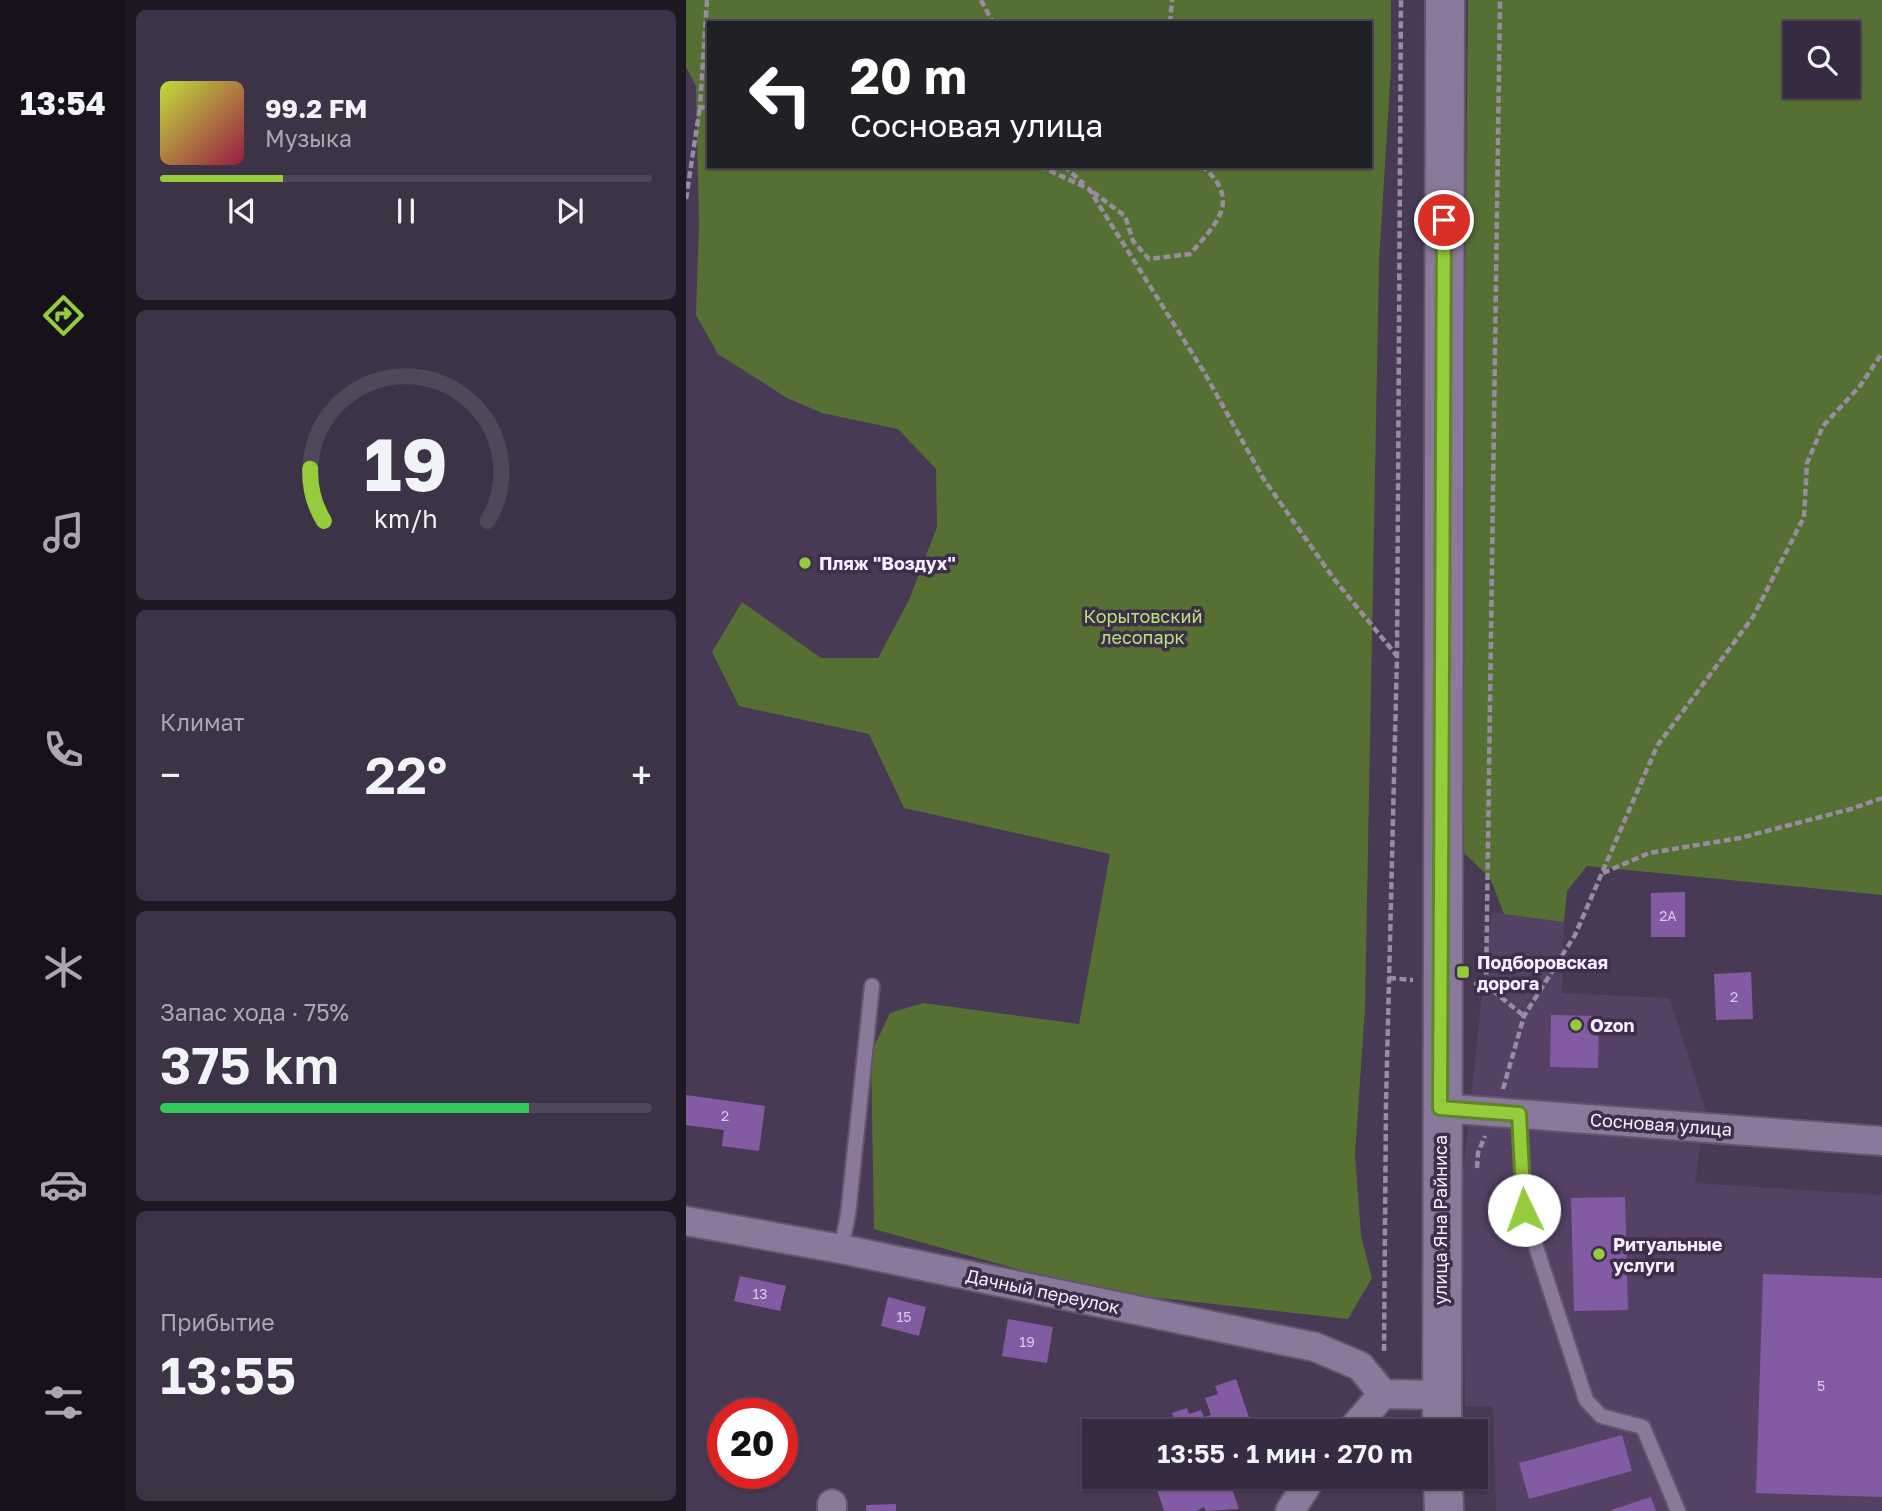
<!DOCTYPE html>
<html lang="ru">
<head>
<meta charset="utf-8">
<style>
  :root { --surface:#362b40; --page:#3d3347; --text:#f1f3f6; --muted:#aaa7b1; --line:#504759; --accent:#94cc3c }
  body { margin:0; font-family:"Golos Text",sans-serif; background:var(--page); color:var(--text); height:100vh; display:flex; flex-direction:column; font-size:26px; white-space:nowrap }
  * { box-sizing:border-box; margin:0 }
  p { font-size:23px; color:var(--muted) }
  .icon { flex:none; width:38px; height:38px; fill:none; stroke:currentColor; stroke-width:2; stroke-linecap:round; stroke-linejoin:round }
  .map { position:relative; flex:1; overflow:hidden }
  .drawer { display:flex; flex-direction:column; gap:10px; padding:10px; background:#1e1823; width:560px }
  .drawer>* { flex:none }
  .top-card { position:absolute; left:21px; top:21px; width:665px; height:147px; border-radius:0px; box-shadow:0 2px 5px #0004,0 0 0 2px var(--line); background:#202124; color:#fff; overflow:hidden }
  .fabs { position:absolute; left:1097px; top:21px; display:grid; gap:14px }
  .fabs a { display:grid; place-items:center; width:77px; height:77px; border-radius:0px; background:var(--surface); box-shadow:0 2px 5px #0004,0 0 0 2px var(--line); font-size:35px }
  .speed { position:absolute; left:21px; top:1398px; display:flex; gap:14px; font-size:35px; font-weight:700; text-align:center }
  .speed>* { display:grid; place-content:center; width:91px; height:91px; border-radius:50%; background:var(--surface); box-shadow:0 2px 5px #0004,0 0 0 2px var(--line); line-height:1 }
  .speed .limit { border:10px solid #d22; background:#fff; color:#111 }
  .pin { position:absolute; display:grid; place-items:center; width:60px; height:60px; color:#fff; margin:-30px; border:4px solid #fff; border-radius:50%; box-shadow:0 2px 7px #0007 }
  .me { position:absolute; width:77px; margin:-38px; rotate:357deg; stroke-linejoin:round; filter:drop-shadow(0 0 5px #0008) }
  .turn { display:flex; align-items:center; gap:24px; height:147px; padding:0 28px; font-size:32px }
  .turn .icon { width:91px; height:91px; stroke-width:2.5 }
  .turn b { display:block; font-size:49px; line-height:60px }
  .big { font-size:52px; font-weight:600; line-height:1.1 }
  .drawer .card { flex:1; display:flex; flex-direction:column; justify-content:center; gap:10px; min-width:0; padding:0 24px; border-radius:10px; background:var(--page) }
  .drawer .dial { align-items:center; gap:0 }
  .dial svg { height:182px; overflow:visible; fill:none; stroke:var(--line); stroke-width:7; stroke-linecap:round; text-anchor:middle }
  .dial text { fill:var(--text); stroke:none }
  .song { display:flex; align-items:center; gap:21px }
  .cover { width:84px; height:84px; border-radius:10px; background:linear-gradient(135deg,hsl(70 70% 55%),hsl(340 70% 35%)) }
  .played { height:7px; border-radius:4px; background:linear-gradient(90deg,var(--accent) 25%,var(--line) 25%) }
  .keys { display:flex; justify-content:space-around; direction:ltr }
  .heat { display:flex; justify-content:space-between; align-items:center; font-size:38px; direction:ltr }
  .charge { height:10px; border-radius:5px; background:linear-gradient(90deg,#34c759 75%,var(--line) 0) }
  .trip { position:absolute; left:396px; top:1419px; width:406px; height:70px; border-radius:0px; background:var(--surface); box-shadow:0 2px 5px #0004,0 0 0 2px var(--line); font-weight:600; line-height:70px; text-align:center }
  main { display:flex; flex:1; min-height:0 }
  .tab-bar { display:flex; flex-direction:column; width:126px; justify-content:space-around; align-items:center; background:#16111a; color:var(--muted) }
  .tab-bar .icon { width:49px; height:49px }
  .tab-bar .selected { color:var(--accent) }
  .tab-bar b { font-size:32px; color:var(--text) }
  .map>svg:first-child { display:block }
</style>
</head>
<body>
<main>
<nav class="tab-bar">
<b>13:54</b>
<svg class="icon selected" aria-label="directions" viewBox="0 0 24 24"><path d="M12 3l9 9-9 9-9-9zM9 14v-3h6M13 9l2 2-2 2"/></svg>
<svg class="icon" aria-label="music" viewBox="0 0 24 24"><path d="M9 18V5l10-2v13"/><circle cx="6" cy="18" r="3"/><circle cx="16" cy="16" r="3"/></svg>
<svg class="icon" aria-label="phone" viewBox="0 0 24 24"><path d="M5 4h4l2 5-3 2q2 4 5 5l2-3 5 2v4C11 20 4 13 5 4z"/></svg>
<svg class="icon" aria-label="climate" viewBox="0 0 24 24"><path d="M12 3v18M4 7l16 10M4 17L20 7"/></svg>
<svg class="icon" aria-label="car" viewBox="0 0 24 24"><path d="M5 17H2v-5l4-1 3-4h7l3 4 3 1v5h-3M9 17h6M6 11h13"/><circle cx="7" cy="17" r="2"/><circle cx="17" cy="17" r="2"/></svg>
<svg class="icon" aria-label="filters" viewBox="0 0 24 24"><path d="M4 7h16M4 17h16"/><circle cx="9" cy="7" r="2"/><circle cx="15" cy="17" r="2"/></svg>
</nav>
<section class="drawer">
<div class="card">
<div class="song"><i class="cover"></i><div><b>99.2 FM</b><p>Музыка</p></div></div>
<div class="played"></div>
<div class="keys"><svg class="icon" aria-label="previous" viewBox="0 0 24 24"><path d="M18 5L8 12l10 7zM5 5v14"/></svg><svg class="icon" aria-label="pause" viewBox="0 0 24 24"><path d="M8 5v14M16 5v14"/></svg><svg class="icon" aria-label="next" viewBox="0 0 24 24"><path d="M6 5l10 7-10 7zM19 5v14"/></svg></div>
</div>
<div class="card dial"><svg viewBox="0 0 100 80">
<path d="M14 69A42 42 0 1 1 86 69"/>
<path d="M14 69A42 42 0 0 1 8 46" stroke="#94cc3c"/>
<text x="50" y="56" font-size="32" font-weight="700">19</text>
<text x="50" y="72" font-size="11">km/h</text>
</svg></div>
<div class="card"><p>Климат</p>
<div class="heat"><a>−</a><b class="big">22°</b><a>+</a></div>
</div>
<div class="card"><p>Запас хода · 75%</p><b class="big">375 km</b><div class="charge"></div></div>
<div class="card"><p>Прибытие</p><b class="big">13:55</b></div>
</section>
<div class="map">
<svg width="1196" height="1511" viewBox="0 0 1196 1511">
  <rect width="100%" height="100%" fill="#483955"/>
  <path fill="#544164" d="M 805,912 L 878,922 L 876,993 L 984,998 L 1019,1109 L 1009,1183 L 1196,1195 L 1196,1511 L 810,1511 L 807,1406 L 779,1406 L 776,1181 Z"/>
  <path fill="#567034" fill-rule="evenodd" d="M 0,0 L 705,0 L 705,67 L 693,262 L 679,1008 L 669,1154 L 675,1236 L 686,1278 L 662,1319 L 410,1291 L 188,1229 L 185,1053 L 204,1013 L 237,1003 L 393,1024 L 424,854 L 218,808 L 183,734 L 53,706 L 26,652 L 56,602 L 135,658 L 192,658 L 223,600 L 251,527 L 250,469 L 212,429 L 136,413 L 101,398 L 32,354 L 10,315 L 13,225 L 10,86 L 0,67 ZM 23,23 L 684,23 L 684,166 L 23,166 Z
    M 782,0 L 1196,0 L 1196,895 L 901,866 L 881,891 L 878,922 L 818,914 L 804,878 L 774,849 ZM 1110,33 L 1162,33 L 1162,86 L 1110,86 Z"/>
  <path fill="#835ba3" d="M 999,892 L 999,937 L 965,937 L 965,893 Z
    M 1065,972 L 1067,1019 L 1030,1020 L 1028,974 Z
    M 865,1015 L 913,1016 L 912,1068 L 864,1067 Z
    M 0,1095 L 79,1106 L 73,1151 L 36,1146 L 38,1130 L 0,1125 Z
    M 939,1197 L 942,1310 L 888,1311 L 885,1198 Z
    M 1077,1274 L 1196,1278 L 1196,1497 L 1070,1493 Z
    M 54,1276 L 100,1286 L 94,1311 L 48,1301 Z
    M 202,1297 L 240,1307 L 233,1336 L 195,1326 Z
    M 322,1319 L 367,1327 L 361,1363 L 316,1356 Z
    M 550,1379 L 568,1432 L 492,1432 L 486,1413 L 501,1408 L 503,1414 L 515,1410 L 518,1417 L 525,1415 L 519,1398 L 532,1394 L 529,1386 Z
    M 46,1407 L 89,1408 L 89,1414 L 46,1414 Z
    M 936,1435 L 946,1471 L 843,1499 L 833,1463 Z
    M 467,1477 L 542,1477 L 553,1509 L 520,1511 L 518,1507 L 510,1511 L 478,1511 Z
    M 965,1497 L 970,1511 L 925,1511 L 925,1510 Z
    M 210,1504 L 210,1511 L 180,1511 L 180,1505 Z"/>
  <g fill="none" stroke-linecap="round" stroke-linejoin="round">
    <defs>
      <path id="lane" d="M 833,1114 L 838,1210 L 900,1400 L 915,1416 L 957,1427 L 992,1511
        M 155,1249 L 162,1215 L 186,986"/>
      <path id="street" d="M 754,1108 L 1196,1141
        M 0,1221 L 155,1249 L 629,1347 L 674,1366 L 697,1394
        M 664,1432 L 697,1394 L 754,1395
        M 146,1504 L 146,1511
        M 604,1511 L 626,1477"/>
      <path id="secondary" d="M 756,1432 L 759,0
        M 757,1477 L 758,1511"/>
    </defs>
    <use href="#lane" stroke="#62556d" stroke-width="18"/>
    <use href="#street" stroke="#62556d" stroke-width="32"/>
    <use href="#secondary" stroke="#62556d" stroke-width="42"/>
    <path stroke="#988ca3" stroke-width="4.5" stroke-dasharray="7 3.5" stroke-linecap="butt" d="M 21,0 L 14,107 L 23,109
      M 295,0 L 307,23
      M 484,23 L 486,0
      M 288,166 L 300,166
      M 354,166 L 403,189 L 518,372 L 577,478 L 648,579 L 711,656
      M 378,166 L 398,184
      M 407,192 L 439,216 L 447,241 L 463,259 L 504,254 C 531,223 556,200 516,166
      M 0,199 L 14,107
      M 917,873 L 963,853 L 1054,838 L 1165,809 L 1196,798
      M 703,978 L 727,980
      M 788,984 L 800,985 L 838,1016
      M 800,985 L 814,0
      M 817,1089 L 838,1016 L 889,935 L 971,746 L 1067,617 L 1118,517 L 1121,463 L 1137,426 L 1174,386 L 1196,353
      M 791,1168 L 792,1153 L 799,1136
      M 698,1351 L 700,1103 L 711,656 L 715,0
      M 789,1436 L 790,1473"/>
    <use href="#lane" stroke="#8a799a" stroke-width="14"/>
    <use href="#street" stroke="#8a799a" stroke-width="28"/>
    <use href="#secondary" stroke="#8a799a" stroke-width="38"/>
  </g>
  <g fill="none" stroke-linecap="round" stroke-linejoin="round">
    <defs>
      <path id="route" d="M 758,220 L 754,1108 L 833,1114 L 838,1210"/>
    </defs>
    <use href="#route" stroke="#608527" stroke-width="18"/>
    <use href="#route" stroke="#94cc3c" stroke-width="12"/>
  </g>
  <g fill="#94cc3c" stroke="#3e2e4a" stroke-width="2.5">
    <circle cx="119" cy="563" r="7"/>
    <rect x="770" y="965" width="14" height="14" rx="3.5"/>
    <circle cx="890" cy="1025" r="7"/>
    <circle cx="913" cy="1254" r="7"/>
  </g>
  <g text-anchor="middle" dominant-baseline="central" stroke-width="7" stroke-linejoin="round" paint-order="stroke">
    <g font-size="14" fill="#d9c8e8">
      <text x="982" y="915">2А</text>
      <text x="1048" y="996">2</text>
      <text x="39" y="1115">2</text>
      <text x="74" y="1293">13</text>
      <text x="218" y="1316">15</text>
      <text x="341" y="1341">19</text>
      <text x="1135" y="1385">5</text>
    </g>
    <g font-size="18" font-weight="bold" fill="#f6edff" stroke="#3e2e4a" text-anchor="start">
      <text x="133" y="563">Пляж "Воздух"</text>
      <text x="791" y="962">Подборовская<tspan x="791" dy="21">дорога</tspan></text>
      <text x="904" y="1025">Ozon</text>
      <text x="927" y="1244">Ритуальные<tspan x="927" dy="21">услуги</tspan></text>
    </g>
    <g font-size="18" fill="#b5e579" stroke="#3e2e4a">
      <text x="457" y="616">Корытовский<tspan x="457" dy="21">лесопарк</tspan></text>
    </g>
    <g font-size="18" fill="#f6edff" stroke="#3e2e4a">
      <text transform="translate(975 1124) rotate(4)">Сосновая улица</text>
      <text transform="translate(754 1220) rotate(-90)">улица Яна Райниса</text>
      <text transform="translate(357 1291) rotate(12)">Дачный переулок</text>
    </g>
  </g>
</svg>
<div class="fabs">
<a><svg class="icon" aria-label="search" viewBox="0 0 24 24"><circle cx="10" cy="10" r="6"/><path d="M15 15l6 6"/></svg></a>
</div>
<div class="speed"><div class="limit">20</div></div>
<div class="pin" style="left:758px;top:220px;background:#d93025"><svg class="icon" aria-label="arrive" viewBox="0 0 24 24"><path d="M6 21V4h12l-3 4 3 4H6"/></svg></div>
<svg class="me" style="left:838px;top:1210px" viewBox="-20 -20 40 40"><circle r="19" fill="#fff"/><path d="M0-13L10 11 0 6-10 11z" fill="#94cc3c"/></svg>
<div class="trip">13:55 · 1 мин · 270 m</div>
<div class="top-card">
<div class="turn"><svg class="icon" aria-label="left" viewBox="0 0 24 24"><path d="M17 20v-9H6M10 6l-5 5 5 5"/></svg><div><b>20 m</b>Сосновая улица</div></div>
</div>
</div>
</main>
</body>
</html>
